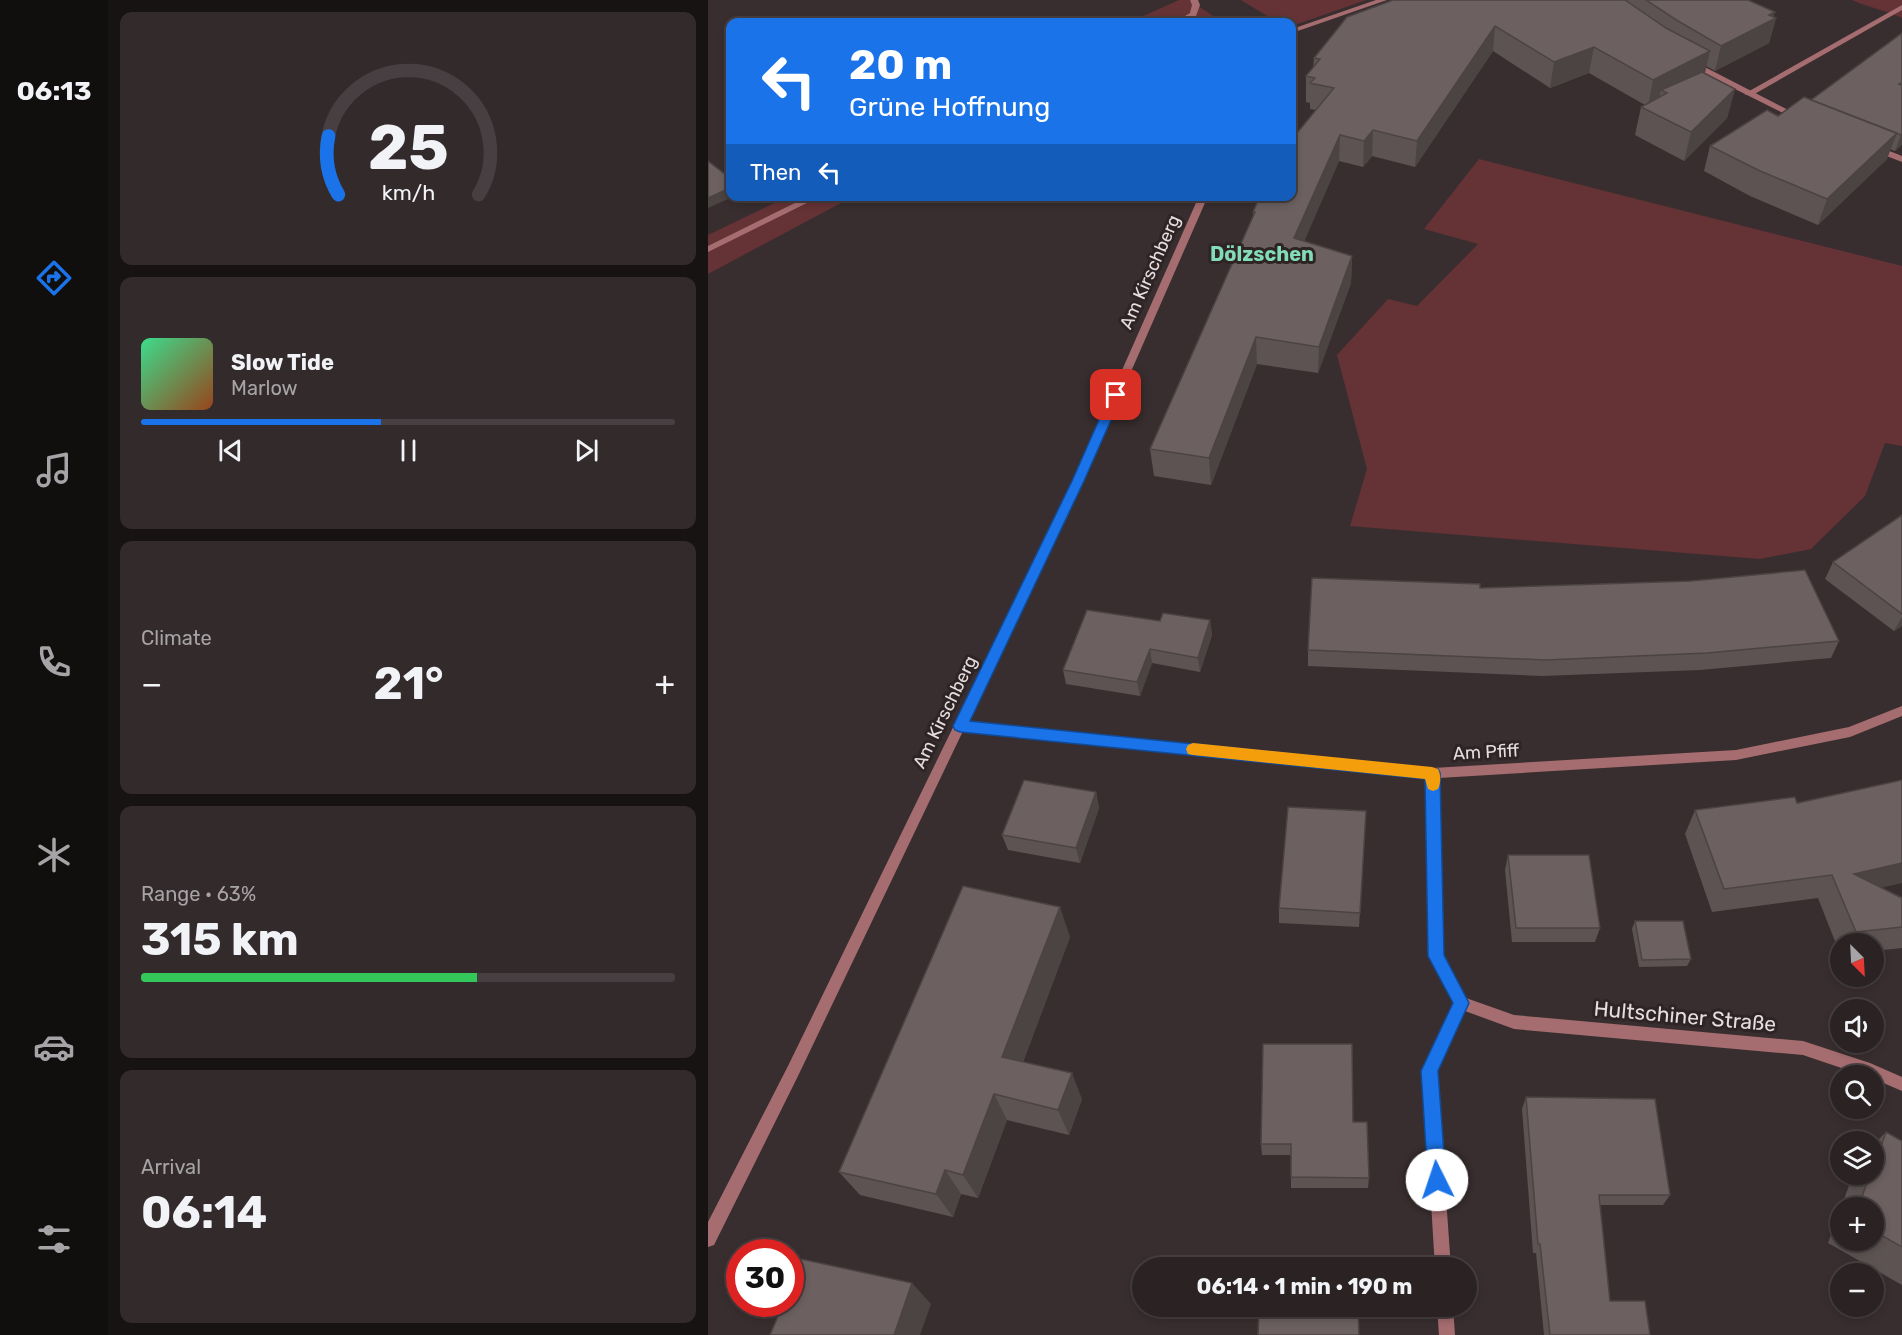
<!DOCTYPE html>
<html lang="en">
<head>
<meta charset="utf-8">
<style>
  :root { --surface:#2b2223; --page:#332a2b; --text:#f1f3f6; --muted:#a6a4a6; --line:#473f41; --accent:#1a73e8 }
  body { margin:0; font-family:Rubik,sans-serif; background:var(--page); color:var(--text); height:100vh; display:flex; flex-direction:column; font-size:22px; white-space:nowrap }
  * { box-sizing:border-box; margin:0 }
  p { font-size:20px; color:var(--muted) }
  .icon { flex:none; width:33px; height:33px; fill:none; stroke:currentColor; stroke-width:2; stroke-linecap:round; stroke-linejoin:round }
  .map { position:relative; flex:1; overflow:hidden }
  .drawer { display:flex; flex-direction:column; gap:12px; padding:12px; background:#181313; width:600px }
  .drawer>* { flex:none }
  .guide { position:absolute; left:18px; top:18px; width:570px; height:183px; border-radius:12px; box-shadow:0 3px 9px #0003,0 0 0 2px var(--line); background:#1a73e8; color:#fff; overflow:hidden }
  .needle { width:39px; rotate:156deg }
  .tools { position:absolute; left:1122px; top:933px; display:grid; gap:12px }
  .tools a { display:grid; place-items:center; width:54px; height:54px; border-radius:50%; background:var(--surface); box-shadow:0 3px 9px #0003,0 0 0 2px var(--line); font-size:30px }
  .speed { position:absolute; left:18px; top:1239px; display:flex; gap:12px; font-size:30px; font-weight:700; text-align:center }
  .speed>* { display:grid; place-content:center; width:78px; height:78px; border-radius:50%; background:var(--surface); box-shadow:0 3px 9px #0003,0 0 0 2px var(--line); line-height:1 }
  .speed .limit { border:9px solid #d22; background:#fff; color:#111 }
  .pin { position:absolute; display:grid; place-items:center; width:51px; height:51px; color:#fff; margin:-26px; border-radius:12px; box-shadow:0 3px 9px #0006 }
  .me { position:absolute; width:66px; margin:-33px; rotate:356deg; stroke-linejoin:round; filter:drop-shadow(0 0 4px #0008) }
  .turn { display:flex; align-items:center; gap:21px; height:126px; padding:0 24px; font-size:27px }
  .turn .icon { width:78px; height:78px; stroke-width:2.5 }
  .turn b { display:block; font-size:42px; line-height:51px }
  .then { display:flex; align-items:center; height:57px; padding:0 24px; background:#0003; gap:12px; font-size:22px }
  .big { font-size:45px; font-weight:700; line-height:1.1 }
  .drawer .widget { flex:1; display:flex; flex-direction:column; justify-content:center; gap:9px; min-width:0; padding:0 21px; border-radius:12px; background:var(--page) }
  .drawer .dial { align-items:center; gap:0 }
  .dial svg { height:156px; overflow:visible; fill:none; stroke:var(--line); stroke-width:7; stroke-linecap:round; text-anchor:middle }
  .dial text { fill:var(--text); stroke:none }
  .song { display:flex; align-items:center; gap:18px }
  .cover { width:72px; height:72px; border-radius:9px; background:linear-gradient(135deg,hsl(150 70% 55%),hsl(20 70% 35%)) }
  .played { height:6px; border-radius:3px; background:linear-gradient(90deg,var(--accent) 45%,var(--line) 45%) }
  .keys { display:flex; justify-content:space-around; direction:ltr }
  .heat { display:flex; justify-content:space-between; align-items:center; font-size:33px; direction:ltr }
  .charge { height:9px; border-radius:4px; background:linear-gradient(90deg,#34c759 63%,var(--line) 0) }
  .trip { position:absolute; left:424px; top:1257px; width:345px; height:60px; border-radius:30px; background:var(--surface); box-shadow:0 3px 9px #0003,0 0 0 2px var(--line); font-weight:700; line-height:60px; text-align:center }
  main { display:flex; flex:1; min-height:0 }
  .tabs { display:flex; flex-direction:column; width:108px; justify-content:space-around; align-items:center; background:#110e0e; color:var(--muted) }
  .tabs .icon { width:42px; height:42px }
  .tabs .current { color:var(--accent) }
  .tabs b { font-size:27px; color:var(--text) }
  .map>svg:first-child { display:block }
</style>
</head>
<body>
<main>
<nav class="tabs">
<b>06:13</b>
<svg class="icon current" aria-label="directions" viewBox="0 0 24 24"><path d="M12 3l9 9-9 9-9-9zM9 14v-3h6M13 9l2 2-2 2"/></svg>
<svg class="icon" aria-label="music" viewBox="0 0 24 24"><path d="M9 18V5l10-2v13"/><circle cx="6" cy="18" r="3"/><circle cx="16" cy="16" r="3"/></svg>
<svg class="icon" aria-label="phone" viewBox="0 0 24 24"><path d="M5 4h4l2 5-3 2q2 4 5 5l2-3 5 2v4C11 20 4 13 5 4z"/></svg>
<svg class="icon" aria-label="climate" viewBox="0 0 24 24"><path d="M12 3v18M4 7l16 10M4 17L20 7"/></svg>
<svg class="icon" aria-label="car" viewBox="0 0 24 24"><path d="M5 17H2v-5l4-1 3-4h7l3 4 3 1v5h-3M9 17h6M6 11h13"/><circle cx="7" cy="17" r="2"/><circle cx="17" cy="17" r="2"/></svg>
<svg class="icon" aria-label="filters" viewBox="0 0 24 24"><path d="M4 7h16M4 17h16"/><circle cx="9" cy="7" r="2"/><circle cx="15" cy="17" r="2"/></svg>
</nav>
<section class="drawer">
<div class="widget dial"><svg viewBox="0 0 100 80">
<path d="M14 69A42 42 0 1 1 86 69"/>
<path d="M14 69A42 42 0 0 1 9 39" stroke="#1a73e8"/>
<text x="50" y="56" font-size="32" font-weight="700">25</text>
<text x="50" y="72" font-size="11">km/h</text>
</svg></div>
<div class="widget">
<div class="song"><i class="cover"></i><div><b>Slow Tide</b><p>Marlow</p></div></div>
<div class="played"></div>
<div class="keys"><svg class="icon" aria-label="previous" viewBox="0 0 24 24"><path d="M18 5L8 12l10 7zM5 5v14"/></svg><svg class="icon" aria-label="pause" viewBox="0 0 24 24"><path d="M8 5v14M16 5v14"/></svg><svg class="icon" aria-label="next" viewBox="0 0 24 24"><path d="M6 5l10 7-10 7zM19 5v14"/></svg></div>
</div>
<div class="widget"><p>Climate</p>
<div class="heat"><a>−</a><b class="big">21°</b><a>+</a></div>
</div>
<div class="widget"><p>Range · 63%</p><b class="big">315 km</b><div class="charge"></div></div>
<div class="widget"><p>Arrival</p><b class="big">06:14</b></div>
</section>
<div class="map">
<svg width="1194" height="1335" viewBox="0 0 1194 1335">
  <rect width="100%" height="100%" fill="#392e2f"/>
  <path fill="#653235" d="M 471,0 L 481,0 L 511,20 L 506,22 L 422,22 Z
    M 533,0 L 658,0 L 584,26 L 584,22 L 569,22 Z
    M 1144,0 L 1194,0 L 1194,18 C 1178,10 1161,8 1144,0 Z
    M 771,159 L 1194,266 L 1194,446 L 1177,443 L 1157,496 L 1103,549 L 1052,559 L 642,526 L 659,469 L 629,355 L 680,299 L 709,306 L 770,244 L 716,229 Z
    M 79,197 L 144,197 L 0,274 L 0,235 Z"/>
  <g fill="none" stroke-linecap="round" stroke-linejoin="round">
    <path fill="#a56d6f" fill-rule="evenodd" d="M 668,0 L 679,0 L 584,33 L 584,29 Z
      M 1194,5 L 1194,10 L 1043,96 L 1036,94 Z"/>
    <path fill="#a56d6f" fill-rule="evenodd" d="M 981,62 L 987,62 L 1096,118 L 1089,120 L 981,66 Z
      M 1163,146 L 1169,146 L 1194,156 L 1194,162 L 1163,150 Z
      M 491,196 L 500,196 L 375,481 L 260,722 L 725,768 L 1028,750 L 1141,727 L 1194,706 L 1194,716 L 1142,737 L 1028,760 L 731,778 L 735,955 L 758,998 L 806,1015 L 1095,1041 L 1162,1063 L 1194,1077 L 1194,1091 L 1166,1079 L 1166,1076 L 1157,1076 L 1095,1055 L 806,1029 L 757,1011 L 729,1071 L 743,1268 L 727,1268 L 715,1071 L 746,1003 L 721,956 L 719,778 L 255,731 L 90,1076 L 6,1245 L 0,1247 L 0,1222 L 80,1066 L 365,481 Z
      M 729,1306 L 745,1306 L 747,1335 L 731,1335 Z"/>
    <path fill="#a56d6f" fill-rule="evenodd" d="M 482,0 L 490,0 L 492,5 L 488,16 L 475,22 L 467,22 L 482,13 L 484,5 Z
      M 101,196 L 113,196 L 0,252 L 0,246 Z"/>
  </g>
  <path fill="#5d5353" d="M 685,0 L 1040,0 L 1068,18 L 1061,43 L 1007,71 L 998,66 L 997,73 L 1027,89 L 1019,118 L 976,161 L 927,135 L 933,107 L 937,105 L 881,73 L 842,88 L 785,51 L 707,167 L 664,156 L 655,167 L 631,161 L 596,241 L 644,256 L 643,283 L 610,373 L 549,364 L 503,485 L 446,476 L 442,449 L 545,217 L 545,212 L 608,110 L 602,109 L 602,103 L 598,102 L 598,76 L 605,68 L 606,58 Z
    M 1194,33 L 1194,144 L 1187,151 L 1182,149 L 1179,159 L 1110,225 L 1042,196 L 996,171 L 1002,146 L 1070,116 L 1103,100 Z
    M 1194,515 L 1194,626 L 1186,631 L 1117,579 L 1125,562 Z
    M 772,588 L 1131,641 L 1123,658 L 992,670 L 834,676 L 600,666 L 600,650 Z
    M 502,620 L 504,635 L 492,672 L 444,663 L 432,696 L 358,684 L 355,670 L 452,621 Z
    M 388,792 L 391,808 L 372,863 L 300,850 L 294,835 Z
    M 1089,803 L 1173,888 L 1194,897 L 1194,948 L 1166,951 L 1166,944 L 1132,944 L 1132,954 L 1110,898 L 1004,912 L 977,834 L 987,810 Z
    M 658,811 L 651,927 L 571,923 L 571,908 Z
    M 800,855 L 892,928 L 887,942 L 804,942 L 797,870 Z
    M 927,921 L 983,959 L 979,966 L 931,967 L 924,929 Z
    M 362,937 L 315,1062 L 374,1099 L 361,1135 L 299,1120 L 270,1198 L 253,1194 L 245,1217 L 152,1195 L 131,1172 Z
    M 818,1097 L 962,1195 L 955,1205 L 892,1205 L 902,1301 L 942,1335 L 836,1335 L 828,1253 L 825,1253 L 814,1109 Z
    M 645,1122 L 661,1178 L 660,1188 L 583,1188 L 583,1155 L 554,1155 L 553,1144 Z
    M 1178,1132 L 1194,1141 L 1194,1285 L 1120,1243 L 1132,1209 L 1132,1240 L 1166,1240 L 1166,1208 L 1133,1208 L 1145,1174 L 1166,1174 L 1166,1144 Z"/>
  <path fill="#4c4343" d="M 1067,12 L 1065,20 L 1068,18 L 1061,43 L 1007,71 L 1013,46 Z
    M 787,26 L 785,51 L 707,167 L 709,141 Z
    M 886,47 L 881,73 L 842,88 L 846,62 Z
    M 1002,51 L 996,77 L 959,93 L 953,90 L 951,100 L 940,106 L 945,80 Z
    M 1027,89 L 1019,118 L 976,161 L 983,132 Z
    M 665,130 L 664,156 L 655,167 L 656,141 Z
    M 1189,133 L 1179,159 L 1110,225 L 1119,199 Z
    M 1194,134 L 1194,144 L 1187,151 L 1193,135 Z
    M 632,135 L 631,161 L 586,265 L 586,238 Z
    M 22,188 L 22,196 L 27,196 L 0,208 L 0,198 Z
    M 644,256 L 643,283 L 610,373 L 611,347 Z
    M 548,337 L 549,364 L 503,485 L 501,458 Z
    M 1194,617 L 1194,626 L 1186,631 Z
    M 502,620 L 504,635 L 492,672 L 490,658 Z
    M 442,649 L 444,663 L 432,696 L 429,682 Z
    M 388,792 L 391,808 L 372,863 L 368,848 Z
    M 1194,863 L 1194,883 L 1133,897 L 1146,874 Z
    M 352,907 L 362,937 L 307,1084 L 294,1057 Z
    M 364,1073 L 374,1099 L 361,1135 L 350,1110 Z
    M 286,1094 L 299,1120 L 270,1198 L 255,1175 Z
    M 237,1170 L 253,1194 L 245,1217 L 228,1194 Z
    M 204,1283 L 223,1304 L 212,1335 L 186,1335 Z"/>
  <path fill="#6c6060" stroke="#4c4343" stroke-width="1.5" d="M 685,0 L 917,0 L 958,28 L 1002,51 L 945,80 L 886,47 L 846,62 L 787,26 L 709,141 L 665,130 L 656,141 L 632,135 L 586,238 L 644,256 L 611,347 L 548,337 L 501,458 L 442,449 L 547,212 L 545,212 L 552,196 L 584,196 L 584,139 L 626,88 L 602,83 L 607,78 L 598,76 L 612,59 L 606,58 L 639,17 Z
    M 938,0 L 1040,0 L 1067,12 L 1061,15 L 1068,18 L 1013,46 L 970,21 Z
    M 1194,33 L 1194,82 L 1191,84 L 1194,85 L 1194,134 L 1193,135 L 1103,100 Z
    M 994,72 L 1027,89 L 983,132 L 933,107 L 959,93 L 953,90 Z
    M 1096,97 L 1189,133 L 1119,199 L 1050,170 L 1002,146 L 1059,110 L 1070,116 Z
    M 0,161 L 22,178 L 22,188 L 0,198 Z
    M 1194,515 L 1194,614 L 1125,562 Z
    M 1097,570 L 1131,641 L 999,653 L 838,660 L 600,650 L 604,578 L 772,584 L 772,588 L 983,581 Z
    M 379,610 L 452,621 L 455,613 L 502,620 L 490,658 L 442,649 L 429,682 L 355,670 Z
    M 316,780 L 388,792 L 368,848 L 294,835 Z
    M 1194,780 L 1194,863 L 1146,874 L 1194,898 L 1194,927 L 1148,932 L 1124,875 L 1016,889 L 987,810 L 1087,797 L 1089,803 Z
    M 580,807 L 658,811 L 652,913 L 571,908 Z
    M 800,855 L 881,855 L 892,928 L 808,928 Z
    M 255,886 L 352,907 L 294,1057 L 364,1073 L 350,1110 L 286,1094 L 255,1175 L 237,1170 L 228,1194 L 131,1172 Z
    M 927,921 L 975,921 L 983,959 L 934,960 Z
    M 555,1044 L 644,1044 L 645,1122 L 659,1122 L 661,1178 L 583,1177 L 583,1144 L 553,1144 Z
    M 818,1097 L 947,1099 L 962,1195 L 891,1195 L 902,1301 L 937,1301 L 942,1335 L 842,1335 L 832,1244 L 830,1244 Z
    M 1178,1132 L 1194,1141 L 1194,1247 L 1166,1231 L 1166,1208 L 1150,1208 L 1162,1174 L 1166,1174 L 1166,1166 Z
    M 93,1259 L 204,1283 L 186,1335 L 62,1335 L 75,1304 L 82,1304 L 82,1285 Z
    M 551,1306 L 650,1306 L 651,1335 L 550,1335 Z"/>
  <path fill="#1a73e8" stroke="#114b97" stroke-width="1.5" d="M 408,392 L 414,395 L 376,481 L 262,721 L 730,769 L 732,773 L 736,955 L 761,1003 L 730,1071 L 738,1180 L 735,1186 L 729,1189 L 723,1186 L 720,1180 L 713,1071 L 745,1003 L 720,956 L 717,779 L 252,732 L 247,730 L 245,726 L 364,481 L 402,395 Z"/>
  <path fill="#f59e0b" d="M 485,743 L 724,767 L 730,769 C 733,775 733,783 730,789 L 725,791 L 720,789 L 717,779 L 485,755 L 480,754 L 478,749 L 480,745 Z"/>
  <g text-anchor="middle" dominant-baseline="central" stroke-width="6" stroke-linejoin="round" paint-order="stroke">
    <g font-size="18" fill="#e6dede" stroke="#2f2425">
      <text transform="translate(442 272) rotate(-66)">Am Kirschberg</text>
      <text transform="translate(237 712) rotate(-64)">Am Kirschberg</text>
      <text transform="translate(778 752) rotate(-3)">Am Pfiff</text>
    </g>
    <g font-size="20" font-weight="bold" fill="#82dcb9" stroke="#2f2425">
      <text x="554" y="254">Dölzschen</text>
    </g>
    <g font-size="21" fill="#e6dede" stroke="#2f2425">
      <text transform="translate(977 1016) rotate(5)">Hultschiner Straße</text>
    </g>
  </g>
</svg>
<div class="tools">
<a><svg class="needle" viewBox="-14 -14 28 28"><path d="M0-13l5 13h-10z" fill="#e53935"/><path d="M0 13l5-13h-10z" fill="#a6a4a6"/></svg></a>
<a><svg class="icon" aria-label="sound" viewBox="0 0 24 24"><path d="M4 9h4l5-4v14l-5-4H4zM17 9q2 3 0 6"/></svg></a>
<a><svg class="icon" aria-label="search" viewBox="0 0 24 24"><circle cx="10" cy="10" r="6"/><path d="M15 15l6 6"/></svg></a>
<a><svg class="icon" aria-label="layers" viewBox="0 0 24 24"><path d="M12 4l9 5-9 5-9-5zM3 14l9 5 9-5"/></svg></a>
<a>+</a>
<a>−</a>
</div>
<div class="speed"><div class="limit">30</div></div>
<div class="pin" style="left:408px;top:395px;background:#d93025"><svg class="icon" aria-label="arrive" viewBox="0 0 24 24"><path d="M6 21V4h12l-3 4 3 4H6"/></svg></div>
<svg class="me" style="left:729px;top:1180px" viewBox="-20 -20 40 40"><circle r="19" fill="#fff"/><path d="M0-13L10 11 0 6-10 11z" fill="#1a73e8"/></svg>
<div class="trip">06:14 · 1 min · 190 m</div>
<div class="guide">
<div class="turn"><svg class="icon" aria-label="left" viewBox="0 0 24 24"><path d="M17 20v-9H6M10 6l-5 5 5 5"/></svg><div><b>20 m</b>Grüne Hoffnung</div></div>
<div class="then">Then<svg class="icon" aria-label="left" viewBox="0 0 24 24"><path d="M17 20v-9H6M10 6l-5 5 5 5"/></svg></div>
</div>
</div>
</main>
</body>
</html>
